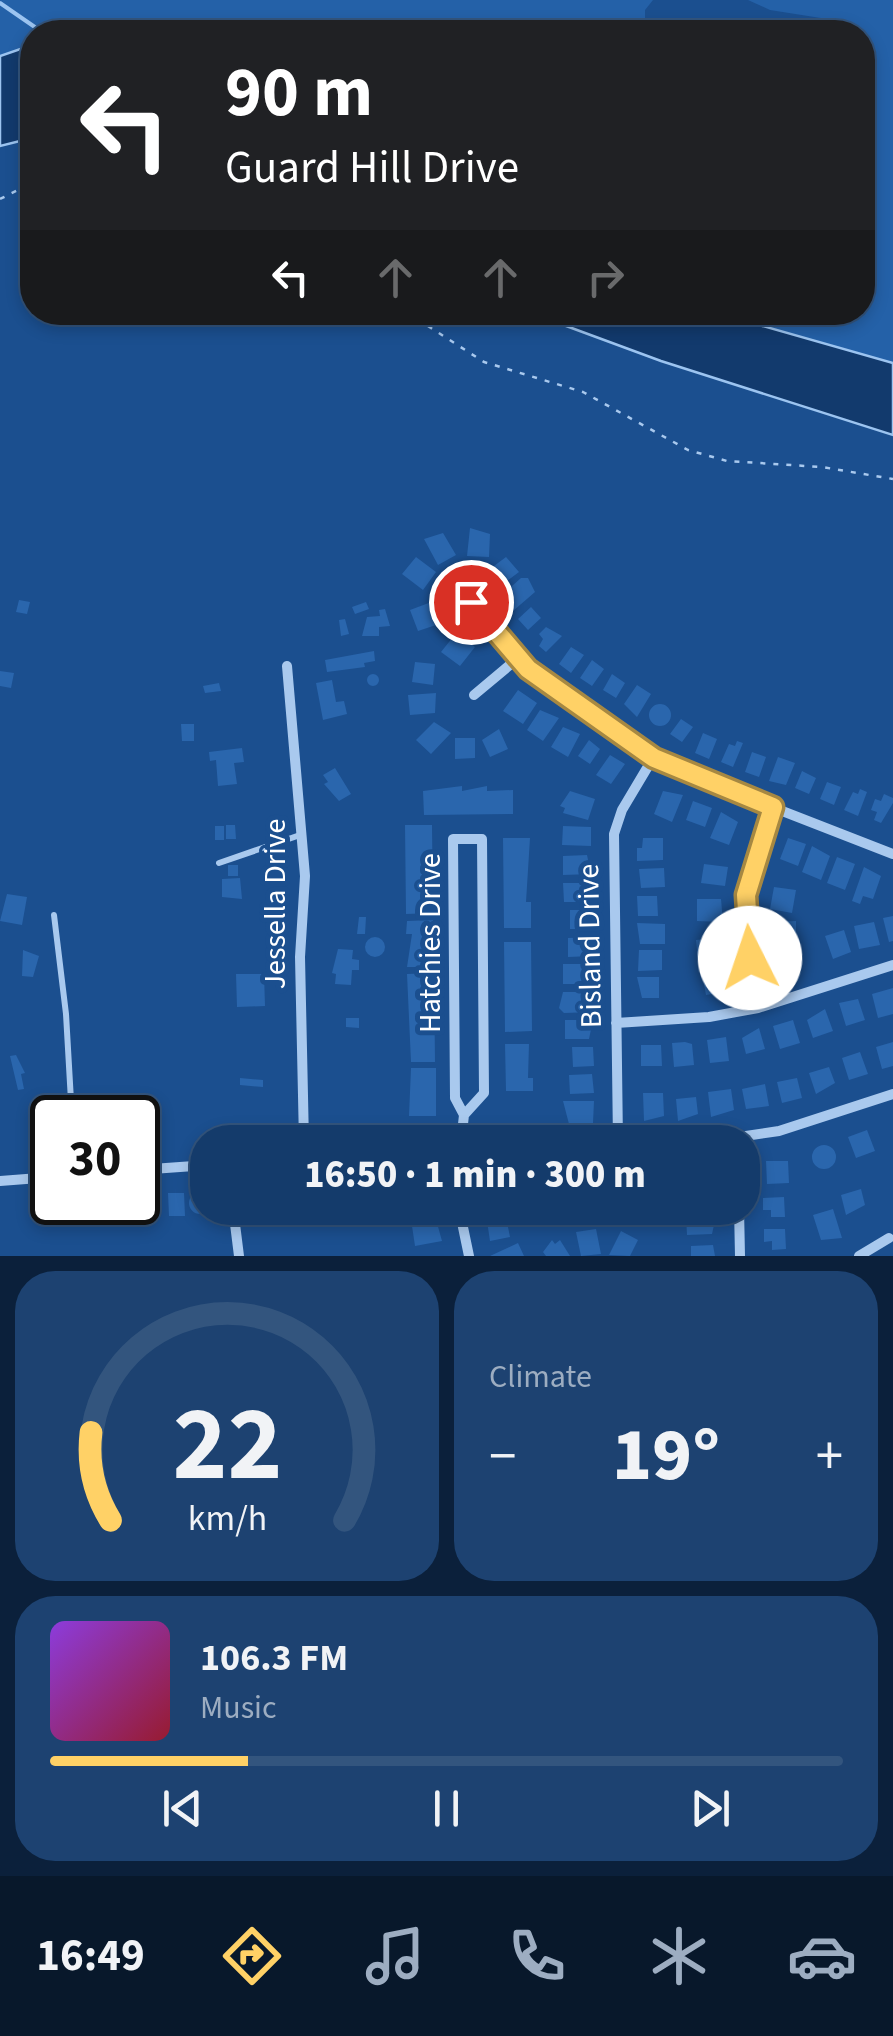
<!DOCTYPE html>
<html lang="en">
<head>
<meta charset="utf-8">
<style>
  :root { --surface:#143b6b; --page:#1d4271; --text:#f1f3f6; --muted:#9dadc1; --line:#33557e; --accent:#ffd166 }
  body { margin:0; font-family:"Source Sans 3",sans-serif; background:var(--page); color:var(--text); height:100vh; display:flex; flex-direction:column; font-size:38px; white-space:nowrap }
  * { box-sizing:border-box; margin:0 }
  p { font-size:32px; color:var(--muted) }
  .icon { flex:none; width:55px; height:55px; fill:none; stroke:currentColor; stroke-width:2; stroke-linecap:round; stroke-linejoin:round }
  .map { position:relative; height:1256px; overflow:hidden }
  .panel { display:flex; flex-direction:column; gap:15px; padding:15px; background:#0b203b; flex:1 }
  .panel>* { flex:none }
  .top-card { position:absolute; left:20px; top:20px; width:855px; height:305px; border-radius:40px; box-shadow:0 5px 15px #0003,0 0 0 2px var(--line); background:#202124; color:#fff; overflow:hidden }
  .speed { position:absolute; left:30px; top:1095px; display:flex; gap:20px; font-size:50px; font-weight:700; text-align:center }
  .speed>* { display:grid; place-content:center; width:130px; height:130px; border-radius:50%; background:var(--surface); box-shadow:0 5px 15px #0003,0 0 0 2px var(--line); line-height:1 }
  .speed .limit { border:5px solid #111; border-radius:15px; background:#fff; color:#111 }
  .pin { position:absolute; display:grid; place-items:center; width:85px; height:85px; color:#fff; margin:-42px; border:5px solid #fff; border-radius:50%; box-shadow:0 2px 10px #0007 }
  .me { position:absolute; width:110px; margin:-55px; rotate:356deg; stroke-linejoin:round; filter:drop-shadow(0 0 8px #0008) }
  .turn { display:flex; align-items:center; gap:35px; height:210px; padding:0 40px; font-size:45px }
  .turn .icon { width:130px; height:130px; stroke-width:2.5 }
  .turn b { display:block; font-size:70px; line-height:85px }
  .lanes { display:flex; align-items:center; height:95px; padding:0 40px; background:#0003; justify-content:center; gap:50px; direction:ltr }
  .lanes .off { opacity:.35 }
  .big { font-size:75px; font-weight:800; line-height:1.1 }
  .panel .tile { flex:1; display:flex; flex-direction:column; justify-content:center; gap:15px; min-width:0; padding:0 35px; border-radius:40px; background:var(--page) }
  .panel .dial { align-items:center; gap:0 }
  .dial svg { height:260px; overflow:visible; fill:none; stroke:var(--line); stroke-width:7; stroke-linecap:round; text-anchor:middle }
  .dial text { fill:var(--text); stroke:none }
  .song { display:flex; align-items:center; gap:30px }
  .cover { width:120px; height:120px; border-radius:15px; background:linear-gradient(135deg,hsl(270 70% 55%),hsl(350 70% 35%)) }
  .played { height:10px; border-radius:5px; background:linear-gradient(90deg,var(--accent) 25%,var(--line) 25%) }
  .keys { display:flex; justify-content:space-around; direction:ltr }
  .heat { display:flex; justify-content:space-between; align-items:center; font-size:55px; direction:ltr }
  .panel .tiles { flex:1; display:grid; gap:15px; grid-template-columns:1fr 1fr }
  .tile:last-child { grid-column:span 2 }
  .trip { position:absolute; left:190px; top:1125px; width:570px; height:100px; border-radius:40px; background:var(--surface); box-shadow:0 5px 15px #0003,0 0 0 2px var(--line); font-weight:800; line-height:100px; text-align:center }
  .tab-bar { display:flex; height:160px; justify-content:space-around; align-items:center; background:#08182b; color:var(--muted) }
  .tab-bar .icon { width:70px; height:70px }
  .tab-bar .on { color:var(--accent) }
  .tab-bar b { font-size:45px; color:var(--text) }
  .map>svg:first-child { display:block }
</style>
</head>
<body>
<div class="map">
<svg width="893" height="1256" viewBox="0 0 893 1256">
  <rect width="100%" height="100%" fill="#1b4f8f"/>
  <path fill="#2461a8" d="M 0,0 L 653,0 L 645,10 L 645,32 L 143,32 L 117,28 L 32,32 L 32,45 L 0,56 Z
    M 748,0 L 893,0 L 893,363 L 717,313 L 862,312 L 862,32 L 835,32 L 827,19 L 770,10 Z"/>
  <path fill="#123a6d" stroke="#9cc4f0" stroke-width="2.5" d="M 32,45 L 32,138 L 0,146 L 0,56 Z
    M 531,313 L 717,313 L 893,363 L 893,435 L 661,361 Z"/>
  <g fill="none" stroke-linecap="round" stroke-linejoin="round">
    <path stroke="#9cc4f0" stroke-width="4" d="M 0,3 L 42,32"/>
  </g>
  <path fill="#2a66ad" d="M 470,528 L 490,534 L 489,557 L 467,556 Z
    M 443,533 L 456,555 L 438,565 L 424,539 Z
    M 416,557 L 436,572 L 423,590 L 402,574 Z
    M 506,557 L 519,572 L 507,581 L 494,566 Z
    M 521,578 L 528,578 L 535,592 L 513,611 L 503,594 Z
    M 19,600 L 30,602 L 27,614 L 16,612 Z
    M 434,601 L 439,624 L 418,631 L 410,610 Z
    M 366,602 L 369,609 L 355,614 L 352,607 Z
    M 531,607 L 541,618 L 528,630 L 518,619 Z
    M 385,609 L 390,626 L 379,627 L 379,636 L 362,636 L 367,617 L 380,616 L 379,610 Z
    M 345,619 L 349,634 L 341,636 L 339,620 Z
    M 546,627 L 562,636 L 546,652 L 539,646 L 543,639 L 539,634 Z
    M 457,632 L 475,647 L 460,666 L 441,652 Z
    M 571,647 L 584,655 L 571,673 L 559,664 Z
    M 374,651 L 375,661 L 364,663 L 365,667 L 327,672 L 325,660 Z
    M 592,660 L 604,669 L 592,686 L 580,678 Z
    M 415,662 L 435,664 L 433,685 L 412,682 Z
    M 0,671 L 14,673 L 11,688 L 0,686 Z
    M 612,674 L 625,683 L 616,698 L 603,690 Z
    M367 680a6 6 0 1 1 12 0a6 6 0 1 1-12 0Z
    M 332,680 L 336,702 L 344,701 L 347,714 L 323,720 L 316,683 Z
    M 219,683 L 221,691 L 205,693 L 203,686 Z
    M 637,685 L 651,694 L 637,717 L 624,704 Z
    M 518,690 L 537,703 L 523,724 L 503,711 Z
    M 436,693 L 435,713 L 410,715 L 408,695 Z
    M649 715a11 11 0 1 1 22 0a11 11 0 1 1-22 0Z
    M 540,710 L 559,718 L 543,741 L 527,730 Z
    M 681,719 L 693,727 L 682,742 L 670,734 Z
    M 434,722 L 451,733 L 431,754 L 416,740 Z
    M 181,724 L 194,724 L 194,741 L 182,741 Z
    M 563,727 L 580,734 L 568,757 L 551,747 Z
    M 499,729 L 508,749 L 490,757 L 482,740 Z
    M 703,733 L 717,739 L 709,759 L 695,753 Z
    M 455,738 L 475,738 L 475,758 L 455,759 Z
    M 589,740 L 600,749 L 590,764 L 578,756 Z
    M 737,741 L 743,743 L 733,767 L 721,762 L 729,744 L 735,746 Z
    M 242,748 L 244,762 L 234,763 L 237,784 L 218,786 L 216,760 L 210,761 L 209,752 Z
    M 752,752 L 766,757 L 759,777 L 745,772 Z
    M 610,755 L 625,764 L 611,784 L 596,775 Z
    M 778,757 L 795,763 L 786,785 L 769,781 Z
    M 335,768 L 351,794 L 339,801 L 324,784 L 328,782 L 323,775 Z
    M 802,771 L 816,778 L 809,794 L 795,788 Z
    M 827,782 L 841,787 L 834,805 L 820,799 Z
    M 462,786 L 462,791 L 487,786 L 487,791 L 513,790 L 513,814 L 424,815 L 423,791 Z
    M 860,789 L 867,792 L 858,816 L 844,810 L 853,792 L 858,794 Z
    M 570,791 L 595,799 L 588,820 L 563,813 L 565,808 L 560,806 Z
    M 663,791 L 683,795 L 672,822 L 654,814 Z
    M 884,794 L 893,798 L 893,803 L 881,823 L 874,820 L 877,812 L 871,810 L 875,799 L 881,801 Z
    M 693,801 L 712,808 L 705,827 L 686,820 Z
    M 721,812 L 738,822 L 729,845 L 710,838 Z
    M 226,825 L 235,825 L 236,839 L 226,839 Z
    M 405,825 L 432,825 L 433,913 L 406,914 Z
    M 215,826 L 224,826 L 224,840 L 215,840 Z
    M 563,826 L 591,827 L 591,846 L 562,845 Z
    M 503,838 L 530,838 L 526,902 L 531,902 L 531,928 L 504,928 Z
    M 643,838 L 663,838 L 663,860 L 637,861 L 637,848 L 642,848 Z
    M 788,838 L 806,844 L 798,866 L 780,859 Z
    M 812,846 L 830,856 L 821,880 L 802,872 Z
    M 587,855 L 591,874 L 563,875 L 563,856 Z
    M 837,857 L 855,864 L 845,890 L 827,883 Z
    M 704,864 L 728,867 L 725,886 L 701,883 Z
    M 228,865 L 238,865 L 238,876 L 228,876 Z
    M 864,867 L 881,876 L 873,899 L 863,896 L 860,904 L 852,901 Z
    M 664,868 L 665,887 L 641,888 L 639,869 Z
    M 240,878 L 242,899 L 222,897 L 222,879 Z
    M 563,883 L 589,883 L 588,902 L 564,902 Z
    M 774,887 L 796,890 L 792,913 L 770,909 Z
    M 7,894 L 27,897 L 22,925 L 0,921 Z
    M 637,896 L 657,896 L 658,916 L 638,916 Z
    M 697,899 L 721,899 L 723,922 L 697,921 Z
    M 570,910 L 592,910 L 592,929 L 570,929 Z
    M 893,916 L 893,941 L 889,942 L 883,918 Z
    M 359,917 L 366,917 L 365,934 L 357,934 Z
    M 433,920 L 434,967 L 407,967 L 412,934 L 406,934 L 407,921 Z
    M 796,921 L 796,940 L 768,942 L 772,922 Z
    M 874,922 L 880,945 L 859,949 L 854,926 Z
    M 637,923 L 665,924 L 665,944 L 640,944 Z
    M 844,930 L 851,952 L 833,959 L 825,936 Z
    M 592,937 L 592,956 L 568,957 L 568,938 Z
    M 723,937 L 723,957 L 698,960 L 696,940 Z
    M365 947a10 10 0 1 1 20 0a10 10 0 1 1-20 0Z
    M 504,942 L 531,942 L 532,1031 L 505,1032 Z
    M 338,949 L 353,950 L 352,959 L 359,960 L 359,970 L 352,970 L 351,985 L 335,984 L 336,974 L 332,973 Z
    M 23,950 L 39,956 L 33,977 L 22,976 Z
    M 639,950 L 662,950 L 662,970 L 638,971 Z
    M 799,951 L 800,971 L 776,973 L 770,953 Z
    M 563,964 L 589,964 L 592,984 L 563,984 Z
    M 727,969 L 730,991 L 706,995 L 702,973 Z
    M 434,973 L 435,1062 L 411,1062 L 407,974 Z
    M 236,974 L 264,974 L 265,1006 L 237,1007 Z
    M 637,977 L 659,977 L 659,998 L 642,998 Z
    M 893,988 L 893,1014 L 878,1018 L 872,994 Z
    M 563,992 L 592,992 L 593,1012 L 564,1013 L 559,1008 Z
    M 858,999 L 865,1020 L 846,1026 L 839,1003 Z
    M 825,1009 L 833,1031 L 813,1038 L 807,1020 Z
    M 346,1018 L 359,1018 L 359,1028 L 346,1027 Z
    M 565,1020 L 593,1020 L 589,1039 L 565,1039 Z
    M 793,1020 L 800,1043 L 780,1049 L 773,1026 Z
    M 759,1028 L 765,1049 L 746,1054 L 742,1038 Z
    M 726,1037 L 729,1061 L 710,1063 L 707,1040 Z
    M 685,1042 L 692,1044 L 694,1065 L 674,1067 L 672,1043 Z
    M 893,1042 L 893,1066 L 882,1069 L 876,1047 Z
    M 505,1044 L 529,1044 L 528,1078 L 533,1078 L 533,1091 L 506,1091 Z
    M 641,1045 L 661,1045 L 662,1066 L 641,1066 Z
    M 572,1047 L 593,1047 L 594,1066 L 573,1067 Z
    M 860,1052 L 868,1074 L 849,1080 L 842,1058 Z
    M 16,1055 L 25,1073 L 21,1074 L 24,1089 L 18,1090 L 10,1056 Z
    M 829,1067 L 835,1083 L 816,1094 L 809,1073 Z
    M 411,1068 L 436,1068 L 436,1116 L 409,1116 Z
    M 592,1074 L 594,1093 L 570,1094 L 569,1075 Z
    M 240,1078 L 263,1080 L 263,1087 L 240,1085 Z
    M 797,1078 L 802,1098 L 782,1103 L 777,1082 Z
    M 765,1084 L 769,1106 L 746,1109 L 742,1089 Z
    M 731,1089 L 734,1110 L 711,1117 L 708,1092 Z
    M 643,1093 L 663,1093 L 664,1116 L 644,1121 Z
    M 696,1097 L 698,1114 L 678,1121 L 676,1099 Z
    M 563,1101 L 594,1101 L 593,1123 L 569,1124 Z
    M 98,1109 L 127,1112 L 127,1118 L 92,1118 Z
    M 867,1130 L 875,1151 L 856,1158 L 848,1137 Z
    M812 1157a12 12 0 1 1 24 0a12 12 0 1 1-24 0Z
    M 766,1161 L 788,1161 L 789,1183 L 767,1184 Z
    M 861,1189 L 865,1205 L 846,1215 L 841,1195 Z
    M189 1203a11 11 0 1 1 22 0a11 11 0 1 1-22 0Z
    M 168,1193 L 184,1193 L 185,1216 L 169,1216 Z
    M 784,1197 L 785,1217 L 771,1217 L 771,1210 L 763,1210 L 763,1198 Z
    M 833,1209 L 842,1238 L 821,1240 L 813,1215 Z
    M 709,1215 L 709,1225 L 714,1225 L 712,1234 L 687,1235 L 686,1216 Z
    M 506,1217 L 510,1237 L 490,1241 L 487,1221 Z
    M 437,1223 L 442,1241 L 415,1246 L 412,1226 Z
    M 596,1229 L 601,1254 L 581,1256 L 576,1232 Z
    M 764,1229 L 785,1229 L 786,1249 L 772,1250 L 772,1241 L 764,1242 Z
    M 621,1231 L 638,1240 L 630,1256 L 609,1255 Z
    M 552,1240 L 555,1244 L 560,1240 L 570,1256 L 546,1256 L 543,1252 Z
    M 518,1243 L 524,1256 L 490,1256 Z
    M 713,1245 L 715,1256 L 691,1256 L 691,1246 Z"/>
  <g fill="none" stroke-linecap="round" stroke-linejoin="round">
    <path stroke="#a9c9ee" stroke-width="2.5" stroke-dasharray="5 8" stroke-linecap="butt" d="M 0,199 L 32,183
      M 406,312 L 484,362 L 583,392 L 688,450 L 727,461 L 822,467 L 893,479"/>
    <path stroke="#a9c9ee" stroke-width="6" d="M 219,863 L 303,834
      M 54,915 L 66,1014 L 72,1118"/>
    <path stroke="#a9c9ee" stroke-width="10" d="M 471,602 L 528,669 L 664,765 L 893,854
      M 287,666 L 305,876 L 300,957 L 304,1142
      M 474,695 L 517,659
      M 758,1008 C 741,925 745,887 773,807
      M 616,1023 L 709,1017 L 758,1008 L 893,965
      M 461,1142 L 464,1115 L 455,1098 L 453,839 L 482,839 L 484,1093 L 464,1115
      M 618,1142 L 614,834 L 622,810 L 653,758
      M 705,1142 L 779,1131 L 893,1094
      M 138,1170 L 208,1165
      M 0,1181 L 52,1177
      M 233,1208 L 239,1256
      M 459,1208 L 469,1256
      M 739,1208 L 740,1256
      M 859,1256 L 889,1238"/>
  </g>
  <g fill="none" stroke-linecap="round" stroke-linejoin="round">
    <defs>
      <path id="route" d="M 471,602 L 528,669 L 654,758 L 773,807 L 746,895 L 750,958"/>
    </defs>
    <use href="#route" stroke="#a68842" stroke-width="25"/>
    <use href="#route" stroke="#ffd166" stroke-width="18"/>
  </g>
  <g text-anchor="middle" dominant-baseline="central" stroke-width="10" stroke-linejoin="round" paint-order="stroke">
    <g font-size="30" fill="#fff" stroke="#1b4f8f">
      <text transform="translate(275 904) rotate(-90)">Jessella Drive</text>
      <text transform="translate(430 943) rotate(-90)">Hatchies Drive</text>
      <text transform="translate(590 946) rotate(-91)">Bisland Drive</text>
    </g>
  </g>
</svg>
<div class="speed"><div class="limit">30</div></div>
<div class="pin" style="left:471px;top:602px;background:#d93025"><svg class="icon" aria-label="arrive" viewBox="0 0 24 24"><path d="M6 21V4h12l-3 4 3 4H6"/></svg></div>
<svg class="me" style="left:750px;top:958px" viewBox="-20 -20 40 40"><circle r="19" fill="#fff"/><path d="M0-13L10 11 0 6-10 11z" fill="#ffd166"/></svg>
<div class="trip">16:50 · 1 min · 300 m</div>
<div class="top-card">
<div class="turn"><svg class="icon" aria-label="left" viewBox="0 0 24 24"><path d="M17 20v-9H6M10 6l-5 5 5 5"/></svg><div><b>90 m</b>Guard Hill Drive</div></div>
<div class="lanes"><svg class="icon" aria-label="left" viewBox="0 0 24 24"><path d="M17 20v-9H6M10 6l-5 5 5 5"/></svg><svg class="icon off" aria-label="ahead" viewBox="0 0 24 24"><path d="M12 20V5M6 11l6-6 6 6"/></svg><svg class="icon off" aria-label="ahead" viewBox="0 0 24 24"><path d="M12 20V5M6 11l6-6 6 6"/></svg><svg class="icon off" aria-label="right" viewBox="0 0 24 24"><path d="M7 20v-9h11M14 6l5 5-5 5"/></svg></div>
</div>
</div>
<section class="panel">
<div class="tiles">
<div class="tile dial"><svg viewBox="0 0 100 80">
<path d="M14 69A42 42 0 1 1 86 69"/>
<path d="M14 69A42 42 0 0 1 8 42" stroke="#ffd166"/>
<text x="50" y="56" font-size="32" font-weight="700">22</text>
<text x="50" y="72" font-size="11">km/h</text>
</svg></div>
<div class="tile"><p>Climate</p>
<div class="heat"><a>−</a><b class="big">19°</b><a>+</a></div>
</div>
<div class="tile">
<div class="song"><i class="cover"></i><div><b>106.3 FM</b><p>Music</p></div></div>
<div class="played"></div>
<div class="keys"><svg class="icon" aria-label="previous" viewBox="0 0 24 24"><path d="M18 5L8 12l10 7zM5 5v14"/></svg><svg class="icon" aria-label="pause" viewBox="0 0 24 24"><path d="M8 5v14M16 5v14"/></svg><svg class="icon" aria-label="next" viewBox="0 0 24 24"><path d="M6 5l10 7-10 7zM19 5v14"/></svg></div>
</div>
</div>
</section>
<nav class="tab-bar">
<b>16:49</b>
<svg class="icon on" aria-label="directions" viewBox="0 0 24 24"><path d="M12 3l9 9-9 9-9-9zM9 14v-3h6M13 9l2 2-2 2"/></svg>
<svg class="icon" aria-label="music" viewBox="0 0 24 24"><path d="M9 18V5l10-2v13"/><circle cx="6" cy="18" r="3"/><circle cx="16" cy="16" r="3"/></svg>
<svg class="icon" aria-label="phone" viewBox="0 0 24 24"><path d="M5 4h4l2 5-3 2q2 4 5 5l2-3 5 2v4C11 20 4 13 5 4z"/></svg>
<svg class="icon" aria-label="climate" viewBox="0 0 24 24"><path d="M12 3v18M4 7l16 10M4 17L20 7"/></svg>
<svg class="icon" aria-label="car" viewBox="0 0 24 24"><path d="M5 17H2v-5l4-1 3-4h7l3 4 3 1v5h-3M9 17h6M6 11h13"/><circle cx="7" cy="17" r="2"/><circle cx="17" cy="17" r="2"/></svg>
</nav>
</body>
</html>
